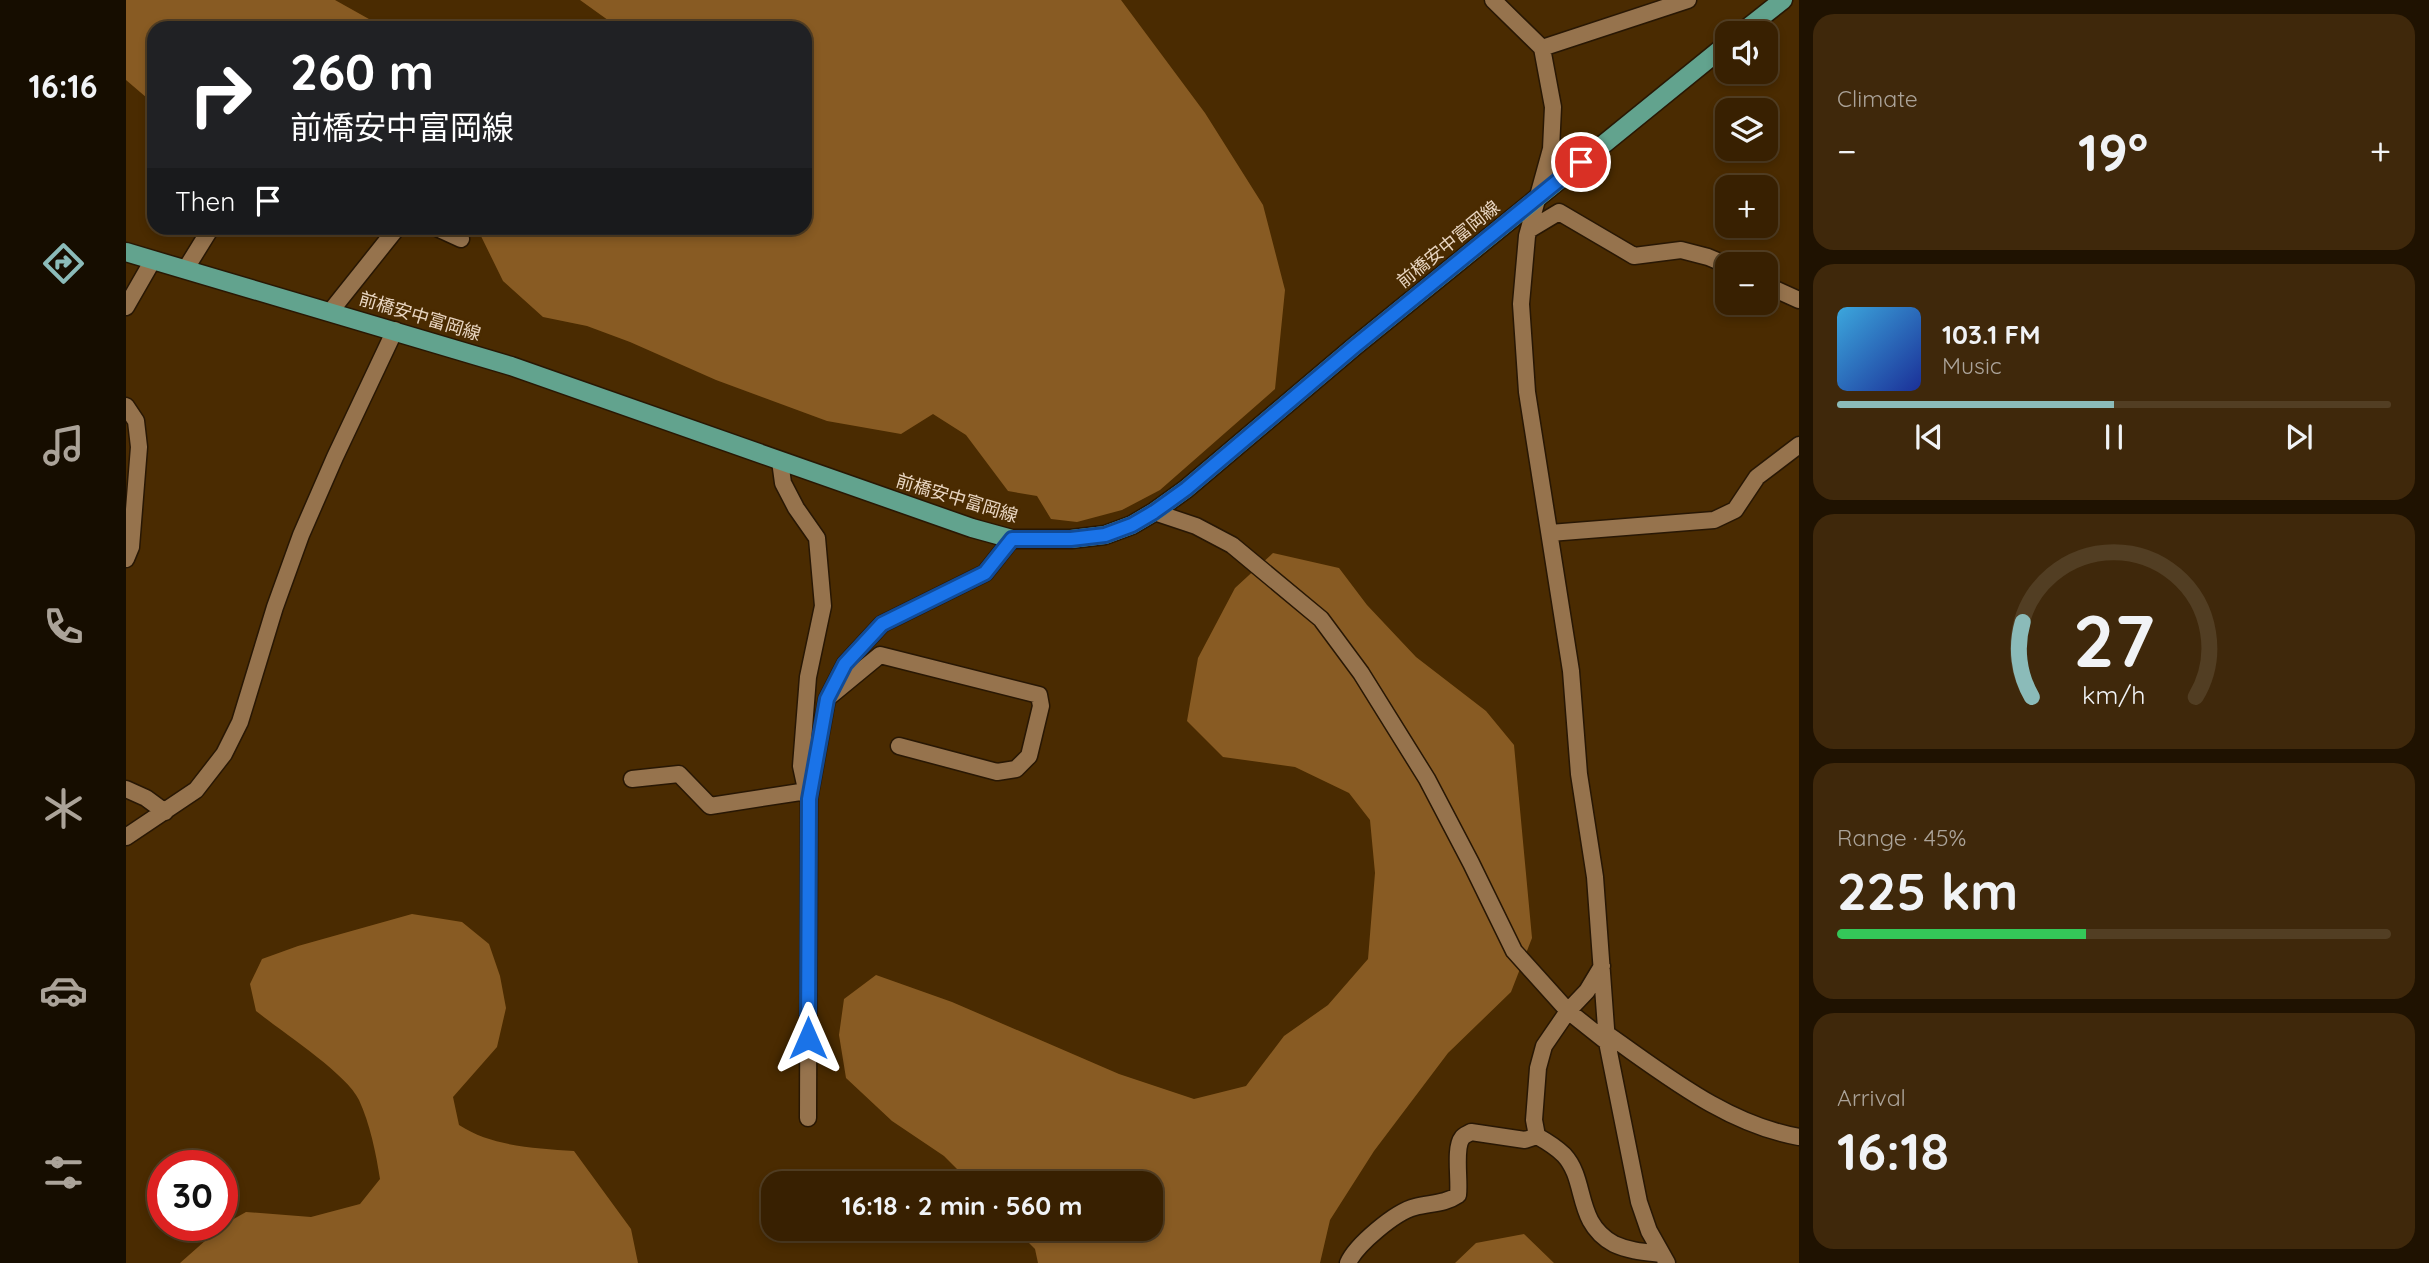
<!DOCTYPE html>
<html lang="en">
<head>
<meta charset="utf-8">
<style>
  :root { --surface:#382001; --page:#3f280b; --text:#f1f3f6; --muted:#aba399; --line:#523e23; --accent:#8bbbb9 }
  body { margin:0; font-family:Quicksand,"Noto Sans JP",sans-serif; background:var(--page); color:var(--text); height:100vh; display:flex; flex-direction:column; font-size:26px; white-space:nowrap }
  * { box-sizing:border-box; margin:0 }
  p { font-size:23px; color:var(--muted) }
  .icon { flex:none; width:38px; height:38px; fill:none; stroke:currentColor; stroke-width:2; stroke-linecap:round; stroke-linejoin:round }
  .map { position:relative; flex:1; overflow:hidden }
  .drawer { display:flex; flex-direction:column; gap:14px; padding:14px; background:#1f1201; width:630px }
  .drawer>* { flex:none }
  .banner { position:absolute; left:21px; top:21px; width:665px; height:214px; border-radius:21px; box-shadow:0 4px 10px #0003,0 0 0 2px var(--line); background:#202124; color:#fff; overflow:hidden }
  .fabs { position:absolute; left:1589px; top:21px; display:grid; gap:14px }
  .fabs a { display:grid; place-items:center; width:63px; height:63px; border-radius:14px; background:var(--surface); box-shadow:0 4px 10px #0003,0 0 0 2px var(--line); font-size:35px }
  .speed { position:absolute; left:21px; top:1150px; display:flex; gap:14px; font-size:35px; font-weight:700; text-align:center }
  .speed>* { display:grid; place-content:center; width:91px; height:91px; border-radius:50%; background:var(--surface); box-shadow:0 4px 10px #0003,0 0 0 2px var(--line); line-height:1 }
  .speed .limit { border:10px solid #d22; background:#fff; color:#111 }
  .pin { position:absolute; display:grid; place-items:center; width:60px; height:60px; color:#fff; margin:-30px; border:4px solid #fff; border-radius:50%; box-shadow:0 2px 7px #0007 }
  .me { position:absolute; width:77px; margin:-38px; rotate:0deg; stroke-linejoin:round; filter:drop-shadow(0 0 5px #0008) }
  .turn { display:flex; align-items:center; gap:24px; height:147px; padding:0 28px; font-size:32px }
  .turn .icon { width:91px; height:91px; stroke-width:2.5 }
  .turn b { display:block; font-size:49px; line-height:60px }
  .then { display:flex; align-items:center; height:66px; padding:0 28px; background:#0003; gap:14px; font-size:26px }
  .big { font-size:52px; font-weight:700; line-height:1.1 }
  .drawer .card { flex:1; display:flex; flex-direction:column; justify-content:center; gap:10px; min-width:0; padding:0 24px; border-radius:21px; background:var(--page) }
  .drawer .dial { align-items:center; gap:0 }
  .dial svg { height:182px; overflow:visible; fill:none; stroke:var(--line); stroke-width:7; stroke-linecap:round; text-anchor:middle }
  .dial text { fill:var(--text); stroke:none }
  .song { display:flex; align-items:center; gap:21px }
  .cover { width:84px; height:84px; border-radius:10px; background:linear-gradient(135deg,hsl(200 70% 55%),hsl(230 70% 35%)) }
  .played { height:7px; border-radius:4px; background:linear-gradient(90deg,var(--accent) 50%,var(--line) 50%) }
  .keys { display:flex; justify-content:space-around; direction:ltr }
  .heat { display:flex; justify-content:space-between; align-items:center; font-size:38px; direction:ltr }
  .charge { height:10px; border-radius:5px; background:linear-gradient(90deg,#34c759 45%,var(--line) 0) }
  .trip { position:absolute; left:635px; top:1171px; width:402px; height:70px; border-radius:21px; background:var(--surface); box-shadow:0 4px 10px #0003,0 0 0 2px var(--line); font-weight:700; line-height:70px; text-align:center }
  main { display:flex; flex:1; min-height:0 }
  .tabs { display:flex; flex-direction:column; width:126px; justify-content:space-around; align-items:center; background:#160d00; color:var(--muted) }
  .tabs .icon { width:49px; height:49px }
  .tabs .on { color:var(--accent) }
  .tabs b { font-size:32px; color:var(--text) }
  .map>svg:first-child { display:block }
</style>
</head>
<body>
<main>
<nav class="tabs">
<b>16:16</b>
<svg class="icon on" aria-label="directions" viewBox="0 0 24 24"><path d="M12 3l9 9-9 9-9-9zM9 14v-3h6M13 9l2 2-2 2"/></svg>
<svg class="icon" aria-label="music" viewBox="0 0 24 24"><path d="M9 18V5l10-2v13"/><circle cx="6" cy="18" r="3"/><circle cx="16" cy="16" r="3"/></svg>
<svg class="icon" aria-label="phone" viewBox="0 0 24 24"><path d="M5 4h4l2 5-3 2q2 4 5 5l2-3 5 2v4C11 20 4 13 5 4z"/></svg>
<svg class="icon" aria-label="climate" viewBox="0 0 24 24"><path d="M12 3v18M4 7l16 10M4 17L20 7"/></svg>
<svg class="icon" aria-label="car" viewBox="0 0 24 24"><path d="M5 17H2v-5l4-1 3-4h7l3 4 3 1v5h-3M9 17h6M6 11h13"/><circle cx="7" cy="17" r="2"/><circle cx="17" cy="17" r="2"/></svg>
<svg class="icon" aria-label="filters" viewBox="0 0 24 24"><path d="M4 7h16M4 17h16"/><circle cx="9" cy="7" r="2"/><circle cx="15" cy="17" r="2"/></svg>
</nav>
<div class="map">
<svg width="1673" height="1263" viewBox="0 0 1673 1263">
  <rect width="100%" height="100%" fill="#4a2b01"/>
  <path fill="#885b23" d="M 0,0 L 209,0 L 259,28 L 28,28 L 28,104 L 0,80 Z
    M 454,0 L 995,0 L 1079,113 L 1137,205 L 1159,290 L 1149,389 L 1034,490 L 996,510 L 951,522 L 925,519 L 911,496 L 882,491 L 840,435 L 807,414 L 775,434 L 701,421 L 590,380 L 504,342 L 461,326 L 417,317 L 377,281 L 352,230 L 354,228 L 679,228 L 679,28 L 493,28 Z
    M 1147,553 L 1213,568 L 1241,605 L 1290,657 L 1360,711 L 1388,745 L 1406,938 L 1385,992 L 1322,1053 L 1248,1151 L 1204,1220 L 1194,1263 L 912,1263 L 909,1249 L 889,1229 L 1026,1228 L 1026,1183 L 845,1183 L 818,1156 L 766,1121 L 720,1078 L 713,1035 L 718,999 L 750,975 L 826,1002 L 993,1074 L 1068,1099 L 1120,1086 L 1158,1036 L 1202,1005 L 1242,959 L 1249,873 L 1244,820 L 1223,793 L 1169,767 L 1097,757 L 1061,721 L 1072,658 L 1109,588 Z
    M 286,914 L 336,922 L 363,944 L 374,976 L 380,1008 L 371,1047 L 327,1097 L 333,1125 C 367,1147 409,1148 448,1151 L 505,1229 L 512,1263 L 54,1263 L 97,1225 L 120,1212 L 185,1217 L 234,1204 L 254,1179 C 250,1153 244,1124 233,1100 C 220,1073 156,1032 130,1011 L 124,984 L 136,959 L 172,946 Z
    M 1398,1234 L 1428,1263 L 1329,1263 L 1350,1243 Z"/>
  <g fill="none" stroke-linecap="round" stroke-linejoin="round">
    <defs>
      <path id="minor" d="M 1367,0 L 1416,48 L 1427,107 L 1425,149 L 1401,236 L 1395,304 L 1401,392 L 1445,671 L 1453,774 L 1469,877 L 1481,1042 L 1513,1202 L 1523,1231 L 1541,1263
        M 1416,48 L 1562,0
        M 311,228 L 335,239
        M 1403,230 L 1433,212 L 1508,256 L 1555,250 L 1582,257 L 1601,265
        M 59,270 L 85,228
        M 1640,285 L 1673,300
        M 0,307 L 27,260
        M 204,312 L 271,228
        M 0,406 L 10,421 L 13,447 L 5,547 L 0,559
        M 654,461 L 657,483 L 670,508 L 691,538 L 697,606 L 682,677 L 675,766 L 681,794
        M 1028,512 L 1070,526 L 1106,545 L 1195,619 L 1235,673 L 1301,779 L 1345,863 L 1388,951 L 1442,1011 L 1481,1042
        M 1424,533 L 1588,520 L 1609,510 L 1631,477 L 1673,445
        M 703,697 L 754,655 L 913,695 L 915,706 L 903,756 L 890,769 L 871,772 L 773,746
        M 506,779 L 553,774 L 584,806 L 681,791
        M 0,789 L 20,798 L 39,812
        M 0,837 L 70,790 L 98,754 L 114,722 L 149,607 L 175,535 L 209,457 L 269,330
        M 1476,966 L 1461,991 L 1442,1011 L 1418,1046 L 1412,1068 L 1408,1120 L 1411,1136 C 1420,1141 1430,1147 1438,1155 C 1462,1181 1448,1222 1488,1244 C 1503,1251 1519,1252 1536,1254
        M 1481,1034 C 1540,1075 1600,1124 1673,1137
        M 682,1118 L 683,799 L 701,699 L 719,664 L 756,624 L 859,573 L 886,539
        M 1222,1263 C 1230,1245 1269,1212 1289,1207 C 1304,1203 1319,1204 1332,1195 C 1334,1181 1328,1148 1336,1138 C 1338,1135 1342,1134 1345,1132 L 1399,1140 L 1411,1136"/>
      <path id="primary" d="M 1615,33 L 1657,0
        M 0,252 L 385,366 L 846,528 L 886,539 L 945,539 L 979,535 L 1006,525 L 1028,512 L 1060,489 L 1229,346 L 1601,44"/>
    </defs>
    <use href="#minor" stroke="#281704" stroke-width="19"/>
    <use href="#primary" stroke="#281704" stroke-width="21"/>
    <use href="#minor" stroke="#96734d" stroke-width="16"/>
    <use href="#primary" stroke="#62a38e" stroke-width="18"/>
  </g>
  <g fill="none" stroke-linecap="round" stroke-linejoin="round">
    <defs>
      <path id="route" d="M 682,1038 L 683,799 L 701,699 L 719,664 L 756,624 L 859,573 L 886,539 L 945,539 L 979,535 L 1006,525 L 1028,512 L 1060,489 L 1229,346 L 1455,162"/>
    </defs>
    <use href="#route" stroke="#114b97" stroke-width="18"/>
    <use href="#route" stroke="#1a73e8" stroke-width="12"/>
  </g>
  <g text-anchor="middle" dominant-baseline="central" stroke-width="5" stroke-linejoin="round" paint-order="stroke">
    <g font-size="18" fill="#e9d6c2" stroke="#4a2b01">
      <text transform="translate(1322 244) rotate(-39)">前橋安中富岡線</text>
      <text transform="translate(294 316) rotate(17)">前橋安中富岡線</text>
      <text transform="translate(831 498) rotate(17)">前橋安中富岡線</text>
    </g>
  </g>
</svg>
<div class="fabs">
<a><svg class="icon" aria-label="sound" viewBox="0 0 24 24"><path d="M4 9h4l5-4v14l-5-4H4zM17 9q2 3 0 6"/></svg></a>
<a><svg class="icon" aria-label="layers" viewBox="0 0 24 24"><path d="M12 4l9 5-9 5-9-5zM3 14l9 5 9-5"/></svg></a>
<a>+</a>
<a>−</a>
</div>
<div class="speed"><div class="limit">30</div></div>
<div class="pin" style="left:1455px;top:162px;background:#d93025"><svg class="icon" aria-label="arrive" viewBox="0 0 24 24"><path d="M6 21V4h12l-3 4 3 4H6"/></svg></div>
<svg class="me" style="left:682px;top:1038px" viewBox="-20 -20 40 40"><path d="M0-17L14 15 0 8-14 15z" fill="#1a73e8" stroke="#fff" stroke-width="4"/></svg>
<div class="trip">16:18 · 2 min · 560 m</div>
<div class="banner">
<div class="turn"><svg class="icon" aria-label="right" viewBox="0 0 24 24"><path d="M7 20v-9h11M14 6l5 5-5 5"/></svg><div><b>260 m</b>前橋安中富岡線</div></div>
<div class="then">Then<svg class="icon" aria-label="arrive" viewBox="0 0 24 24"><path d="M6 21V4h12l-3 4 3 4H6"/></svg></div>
</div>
</div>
<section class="drawer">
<div class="card"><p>Climate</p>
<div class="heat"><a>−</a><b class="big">19°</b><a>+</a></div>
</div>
<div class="card">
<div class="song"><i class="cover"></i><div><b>103.1 FM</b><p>Music</p></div></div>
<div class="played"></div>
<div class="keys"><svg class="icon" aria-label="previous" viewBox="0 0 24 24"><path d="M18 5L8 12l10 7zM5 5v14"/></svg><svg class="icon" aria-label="pause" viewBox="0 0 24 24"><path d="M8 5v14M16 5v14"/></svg><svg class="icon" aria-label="next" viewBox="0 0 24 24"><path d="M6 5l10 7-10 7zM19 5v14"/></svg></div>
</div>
<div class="card dial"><svg viewBox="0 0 100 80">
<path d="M14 69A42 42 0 1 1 86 69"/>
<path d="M14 69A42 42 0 0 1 10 36" stroke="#8bbbb9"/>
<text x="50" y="56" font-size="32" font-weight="700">27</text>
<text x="50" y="72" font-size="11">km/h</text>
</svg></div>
<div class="card"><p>Range · 45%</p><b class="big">225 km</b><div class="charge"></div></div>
<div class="card"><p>Arrival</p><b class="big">16:18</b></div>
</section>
</main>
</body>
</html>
